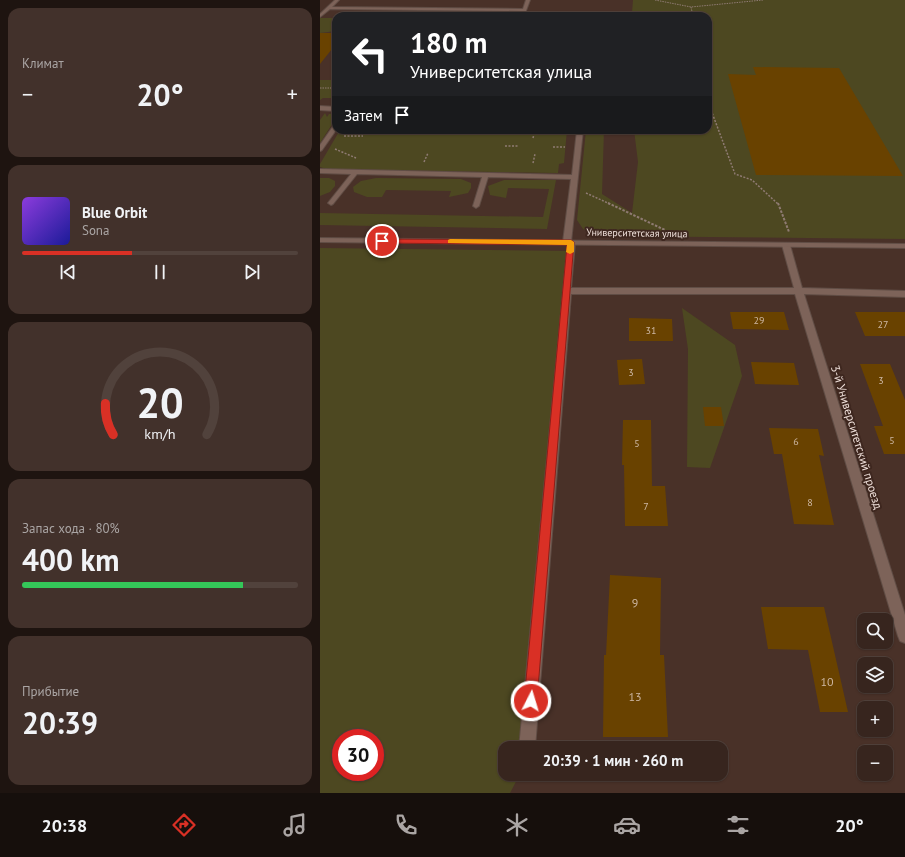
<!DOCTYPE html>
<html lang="ru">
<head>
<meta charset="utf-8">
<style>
  :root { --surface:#37251e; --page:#42312b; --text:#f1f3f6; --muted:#aaa5a4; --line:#51423c; --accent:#d93025 }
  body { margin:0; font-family:"PT Sans",sans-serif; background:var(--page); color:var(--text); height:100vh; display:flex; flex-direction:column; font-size:15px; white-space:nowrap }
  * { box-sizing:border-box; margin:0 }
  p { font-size:13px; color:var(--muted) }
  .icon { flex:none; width:22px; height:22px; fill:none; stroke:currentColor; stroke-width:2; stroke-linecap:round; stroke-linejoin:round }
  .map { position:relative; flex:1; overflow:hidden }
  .sheet { display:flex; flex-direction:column; gap:8px; padding:8px; background:#1e1410; width:320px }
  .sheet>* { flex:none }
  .top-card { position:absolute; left:12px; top:12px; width:380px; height:122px; border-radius:12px; box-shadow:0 1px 3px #0004,0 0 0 1px var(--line); background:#202124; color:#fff; overflow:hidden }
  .fabs { position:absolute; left:537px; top:613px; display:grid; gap:8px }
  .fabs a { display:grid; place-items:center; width:36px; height:36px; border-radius:8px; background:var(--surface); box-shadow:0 1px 3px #0004,0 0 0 1px var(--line); font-size:20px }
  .speed { position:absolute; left:12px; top:729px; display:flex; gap:8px; font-size:20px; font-weight:700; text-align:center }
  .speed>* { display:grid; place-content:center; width:52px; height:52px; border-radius:50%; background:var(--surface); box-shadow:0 1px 3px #0004,0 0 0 1px var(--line); line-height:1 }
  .speed .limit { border:6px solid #d22; background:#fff; color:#111 }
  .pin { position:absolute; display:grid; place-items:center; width:34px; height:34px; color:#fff; margin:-17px; border:2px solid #fff; border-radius:50%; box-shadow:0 1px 4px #0007 }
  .me { position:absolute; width:44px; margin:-22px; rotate:5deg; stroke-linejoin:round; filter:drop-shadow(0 0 3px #0008) }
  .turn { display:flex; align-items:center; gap:14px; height:84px; padding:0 12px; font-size:18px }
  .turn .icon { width:52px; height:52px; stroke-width:2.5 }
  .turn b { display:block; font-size:28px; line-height:34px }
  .then { display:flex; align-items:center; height:38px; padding:0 12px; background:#0003; gap:8px; font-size:15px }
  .big { font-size:30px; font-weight:700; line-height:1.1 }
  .sheet .widget { flex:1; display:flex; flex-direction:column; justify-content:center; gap:6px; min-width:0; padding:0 14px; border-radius:12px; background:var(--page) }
  .sheet .dial { align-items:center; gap:0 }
  .dial svg { height:104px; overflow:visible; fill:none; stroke:var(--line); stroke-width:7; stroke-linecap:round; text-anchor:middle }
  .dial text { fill:var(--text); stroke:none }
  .song { display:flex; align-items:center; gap:12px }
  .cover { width:48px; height:48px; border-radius:6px; background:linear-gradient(135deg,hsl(270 70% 55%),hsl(240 70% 35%)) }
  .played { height:4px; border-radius:2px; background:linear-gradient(90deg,var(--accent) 40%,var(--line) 40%) }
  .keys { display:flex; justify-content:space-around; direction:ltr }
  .heat { display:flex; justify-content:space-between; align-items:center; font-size:22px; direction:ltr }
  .charge { height:6px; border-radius:3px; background:linear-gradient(90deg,#34c759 80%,var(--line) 0) }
  .trip { position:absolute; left:178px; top:741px; width:230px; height:40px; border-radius:12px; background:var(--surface); box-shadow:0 1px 3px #0004,0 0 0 1px var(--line); font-weight:700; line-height:40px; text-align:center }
  .tabs { display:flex; height:64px; justify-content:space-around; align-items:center; background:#160f0c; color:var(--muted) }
  .tabs .icon { width:28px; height:28px }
  .tabs .selected { color:var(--accent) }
  .tabs b { font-size:18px; color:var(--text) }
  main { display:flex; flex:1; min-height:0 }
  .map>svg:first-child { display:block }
</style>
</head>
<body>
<main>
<section class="sheet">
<div class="widget"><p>Климат</p>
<div class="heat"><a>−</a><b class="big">20°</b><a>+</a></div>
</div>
<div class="widget">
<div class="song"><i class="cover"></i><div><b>Blue Orbit</b><p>Sona</p></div></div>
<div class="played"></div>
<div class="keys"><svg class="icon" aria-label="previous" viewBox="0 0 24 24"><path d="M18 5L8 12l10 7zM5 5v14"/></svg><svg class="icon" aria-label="pause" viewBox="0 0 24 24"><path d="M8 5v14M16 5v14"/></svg><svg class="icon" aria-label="next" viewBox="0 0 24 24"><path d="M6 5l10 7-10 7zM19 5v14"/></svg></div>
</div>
<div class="widget dial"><svg viewBox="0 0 100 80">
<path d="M14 69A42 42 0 1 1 86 69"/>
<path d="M14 69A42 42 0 0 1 8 45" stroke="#d93025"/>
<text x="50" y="56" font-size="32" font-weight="700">20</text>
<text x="50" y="72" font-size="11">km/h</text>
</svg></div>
<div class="widget"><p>Запас хода · 80%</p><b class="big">400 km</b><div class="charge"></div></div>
<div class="widget"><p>Прибытие</p><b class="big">20:39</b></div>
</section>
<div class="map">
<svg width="585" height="793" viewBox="0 0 585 793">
  <rect width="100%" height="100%" fill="#493128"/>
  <path fill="#4d4821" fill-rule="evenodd" d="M 313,0 L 585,0 L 585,239 L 278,236 L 263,229 L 257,220 L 266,130 L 284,130 L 282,194 L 312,213 L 318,162 L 314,130 L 388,130 L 388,16 L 230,16 L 231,12 L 312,13 Z
    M 128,11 L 177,11 L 175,16 L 132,16 Z
    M 0,18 L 16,18 L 16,31 L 0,33 Z
    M 0,80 L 16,80 L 16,101 L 12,101 L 13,98 L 3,98 L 0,100 Z
    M 5,113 L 7,117 L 9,114 L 16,114 L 16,118 L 0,143 L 0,120 Z
    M 20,130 L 247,130 L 244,163 L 239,164 L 238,173 L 6,169 L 0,167 L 0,164 Z
    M 0,178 L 9,178 L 15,181 L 15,186 L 10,192 L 0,196 Z
    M 56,178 L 141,179 L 151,183 L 151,188 L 148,193 L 129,197 L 131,191 L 66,190 L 62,197 L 47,197 L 34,192 L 33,187 L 41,181 Z
    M 184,180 L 236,180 L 227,229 L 0,225 L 0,213 L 223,217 L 229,189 L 188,188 L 186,198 L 170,195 L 168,186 Z
    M 0,248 L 250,251 L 207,748 L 185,748 L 185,774 L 200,774 L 190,793 L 0,793 ZM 21,738 L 55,738 L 55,772 L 21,772 Z
    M 362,308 L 415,345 L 422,376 L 390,468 L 367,467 L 368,349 Z"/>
  <path fill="#694200" d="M 0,33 L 16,33 L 16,44 L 0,64 Z
    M 433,67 L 519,68 L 583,176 L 436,175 L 408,74 L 436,75 Z
    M 410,312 L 464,312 L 469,330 L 413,329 Z
    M 535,312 L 585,312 L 585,336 L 545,336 Z
    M 309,318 L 352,319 L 353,341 L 309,341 Z
    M 322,359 L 325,384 L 299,385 L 297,360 Z
    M 431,362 L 474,363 L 479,385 L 435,384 Z
    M 540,364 L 570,364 L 585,400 L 585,454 L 564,454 L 554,426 L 563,426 Z
    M 383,407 L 401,407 L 404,426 L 385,426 Z
    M 303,420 L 331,420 L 332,486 L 345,486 L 348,526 L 305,526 L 304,465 L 302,465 Z
    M 449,428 L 498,429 L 504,456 L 499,455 L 514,525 L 474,524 L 462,454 L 454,454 Z
    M 290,575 L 341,578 L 340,655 L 344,655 L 348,737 L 283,737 L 284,655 L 286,655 Z
    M 441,607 L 504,607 L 528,712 L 500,712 L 488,650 L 448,649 Z"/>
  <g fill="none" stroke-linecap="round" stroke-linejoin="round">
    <defs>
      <path id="service" d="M 15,0 L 19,0 L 12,7 L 203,9 L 206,0 L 210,0 L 204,16 L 201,15 L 202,11 L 10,9 L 0,17 L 0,14 Z
        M 0,106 L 16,107 L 16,111 L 0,110 Z
        M 16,124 L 16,130 L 2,150 L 0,151 L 0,145 L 14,125 Z
        M 257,130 L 263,130 L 251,242 L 247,244 L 243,242 L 251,179 L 168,177 L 159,206 L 156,208 L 153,206 L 162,177 L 37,174 L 13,204 L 11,205 L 8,203 L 31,174 L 0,173 L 0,169 L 252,175 Z"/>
      <path id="minor" d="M 248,241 L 254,241 L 255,243 L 251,288 L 474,288 L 462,245 L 466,243 L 470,245 L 482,288 L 585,291 L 585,297 L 484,294 L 585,615 L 585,643 L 580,641 L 578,636 L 475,294 L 251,294 L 215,748 L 199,748 Z"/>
      <path id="tertiary" d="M 0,238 L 585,244 L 585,248 L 0,242 Z"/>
    </defs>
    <use href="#service" stroke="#604d45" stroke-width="2"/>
    <use href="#minor" stroke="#604d45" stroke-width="2"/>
    <use href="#tertiary" stroke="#604d45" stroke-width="2"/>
    <path stroke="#8f7b73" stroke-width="1" stroke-dasharray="1.5 1" stroke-linecap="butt" d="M 335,0 L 371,7 L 443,0
      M 371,7 L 373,16
      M 0,88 L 16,88"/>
    <path stroke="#8f7b73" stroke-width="1.5" stroke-dasharray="2 1.5" stroke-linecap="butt" d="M 388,93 L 391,110 L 415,174 L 432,180 L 458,204
      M 24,136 L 43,136
      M 213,138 L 215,130
      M 185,146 L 199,146
      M 233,147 L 245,147
      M 15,149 L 36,158
      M 104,162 L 108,153
      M 213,163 L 215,154
      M 266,193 L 290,204"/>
    <path stroke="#8f7b73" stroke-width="2" stroke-dasharray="2.5 1.5" stroke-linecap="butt" d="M 288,203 L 345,230
      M 458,203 L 469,232"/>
    <use href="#service" fill="#7d6359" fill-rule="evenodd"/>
    <use href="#minor" fill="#7d6359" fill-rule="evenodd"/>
    <use href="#tertiary" fill="#7d6359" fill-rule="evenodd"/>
  </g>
  <path fill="#d93025" stroke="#8d1f18" d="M 59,239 L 251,240 L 254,242 L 217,701 L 215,705 L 211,707 L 206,705 L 204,701 L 247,245 L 62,243 L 59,242 Z"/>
  <path fill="#f59e0b" d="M 130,239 L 251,240 L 254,242 L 254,252 L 250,254 L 246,252 L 247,245 L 128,243 L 128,240 Z"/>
  <g text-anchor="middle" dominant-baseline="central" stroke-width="4" stroke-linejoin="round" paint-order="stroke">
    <g font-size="10" fill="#efe0da" stroke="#3e271f">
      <text transform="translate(317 233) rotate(1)">Университетская улица</text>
    </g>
    <g font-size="10" fill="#ceb8a4">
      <text x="439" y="320">29</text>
      <text x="563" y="324">27</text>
      <text x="331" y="330">31</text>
      <text x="311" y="372">3</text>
      <text x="561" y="380">3</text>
      <text x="572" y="440">5</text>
      <text x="476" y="441">6</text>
      <text x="317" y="443">5</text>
      <text x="490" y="502">8</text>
      <text x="326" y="506">7</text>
    </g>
    <g font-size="12" fill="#efe0da" stroke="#3e271f">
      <text transform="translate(537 437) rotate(73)">3-й Университетский проезд</text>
    </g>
    <g font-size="12" fill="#ceb8a4">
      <text x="315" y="602">9</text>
      <text x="507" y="681">10</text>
      <text x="315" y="696">13</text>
    </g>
  </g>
</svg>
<div class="fabs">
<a><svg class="icon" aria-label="search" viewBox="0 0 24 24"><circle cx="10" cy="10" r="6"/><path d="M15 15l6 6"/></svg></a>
<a><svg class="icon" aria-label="layers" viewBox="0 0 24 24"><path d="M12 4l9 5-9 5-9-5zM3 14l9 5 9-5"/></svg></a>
<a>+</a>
<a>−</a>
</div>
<div class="speed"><div class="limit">30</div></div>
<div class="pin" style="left:62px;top:241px;background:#d93025"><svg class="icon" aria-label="arrive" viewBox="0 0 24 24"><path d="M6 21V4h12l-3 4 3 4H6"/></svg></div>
<svg class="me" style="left:211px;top:701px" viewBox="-20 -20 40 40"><circle r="17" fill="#d93025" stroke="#fff" stroke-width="3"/><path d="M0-11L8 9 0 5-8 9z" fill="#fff"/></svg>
<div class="trip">20:39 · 1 мин · 260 m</div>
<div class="top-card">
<div class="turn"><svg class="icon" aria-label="left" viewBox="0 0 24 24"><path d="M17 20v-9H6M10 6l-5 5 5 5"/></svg><div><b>180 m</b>Университетская улица</div></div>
<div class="then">Затем<svg class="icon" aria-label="arrive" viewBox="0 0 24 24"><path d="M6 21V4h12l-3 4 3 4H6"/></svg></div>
</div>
</div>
</main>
<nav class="tabs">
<b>20:38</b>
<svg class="icon selected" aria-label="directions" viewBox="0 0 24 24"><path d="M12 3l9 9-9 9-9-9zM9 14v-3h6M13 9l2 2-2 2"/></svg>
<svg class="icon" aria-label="music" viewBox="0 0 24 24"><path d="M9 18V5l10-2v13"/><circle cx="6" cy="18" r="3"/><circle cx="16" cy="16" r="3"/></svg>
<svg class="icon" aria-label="phone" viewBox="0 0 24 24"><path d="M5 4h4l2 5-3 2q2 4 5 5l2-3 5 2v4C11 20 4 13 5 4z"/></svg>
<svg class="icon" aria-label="climate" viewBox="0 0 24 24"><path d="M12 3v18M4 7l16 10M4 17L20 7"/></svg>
<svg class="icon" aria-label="car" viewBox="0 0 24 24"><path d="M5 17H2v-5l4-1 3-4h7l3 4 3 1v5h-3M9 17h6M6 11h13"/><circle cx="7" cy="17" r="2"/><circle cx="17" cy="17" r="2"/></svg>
<svg class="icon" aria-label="filters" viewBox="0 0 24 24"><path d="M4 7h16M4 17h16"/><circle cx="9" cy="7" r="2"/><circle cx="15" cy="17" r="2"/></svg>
<b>20°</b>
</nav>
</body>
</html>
